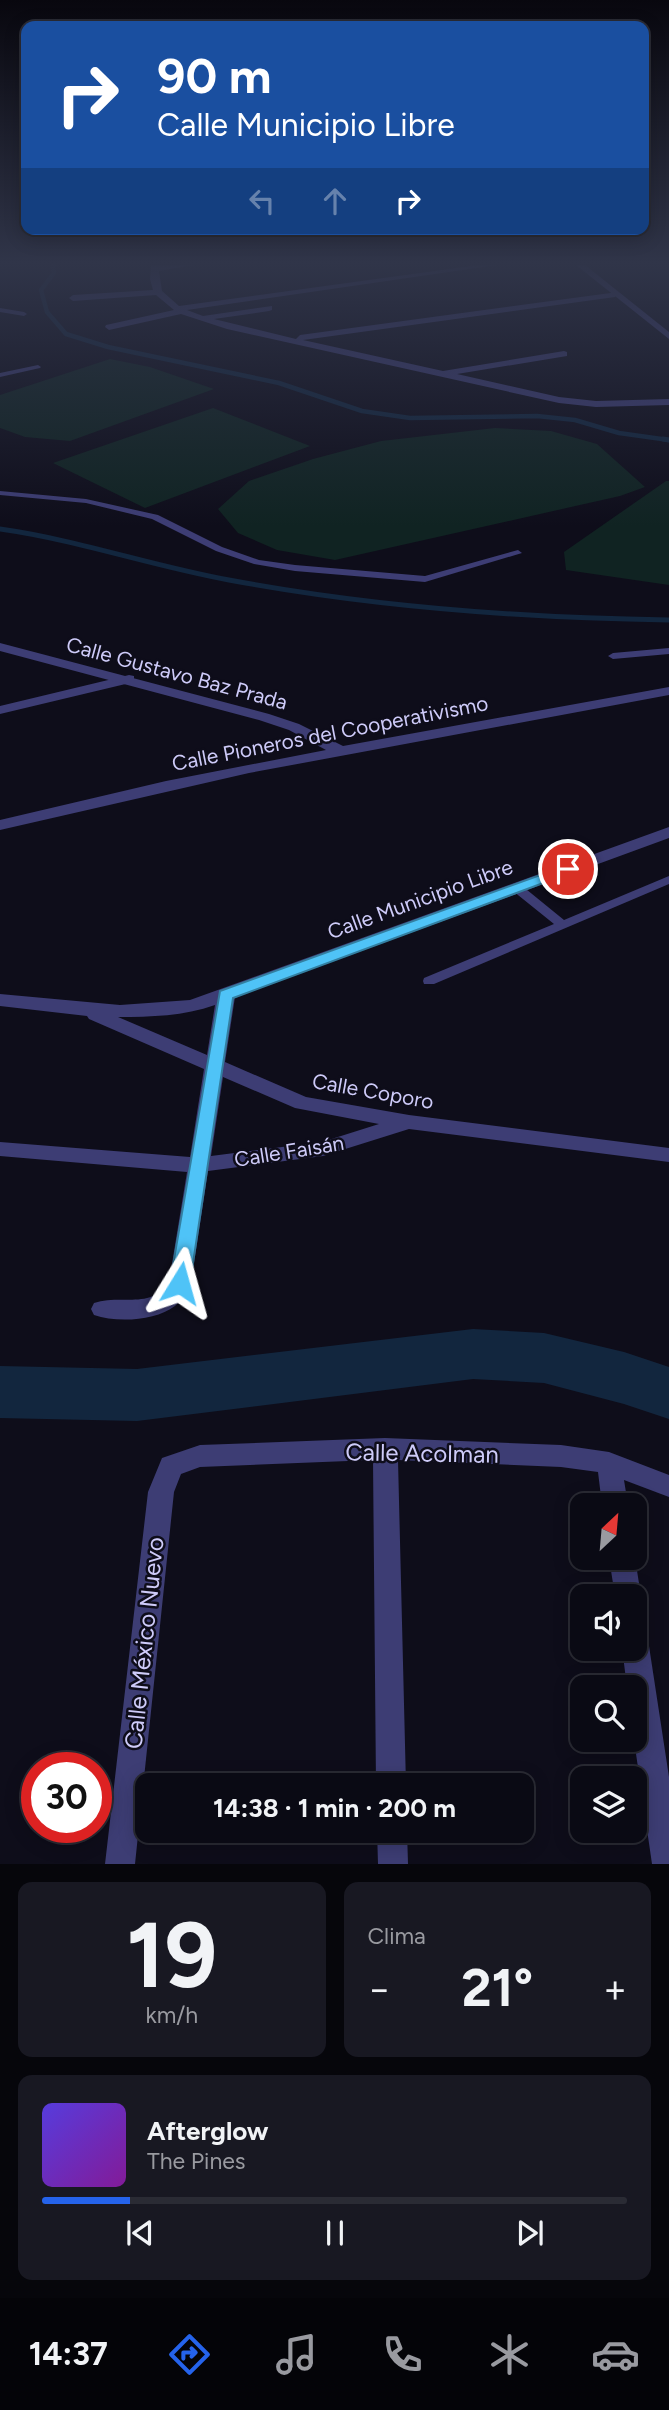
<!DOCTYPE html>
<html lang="es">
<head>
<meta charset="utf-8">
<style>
  :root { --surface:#0a0a14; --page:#181822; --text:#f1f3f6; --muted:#999aa0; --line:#2a2b34; --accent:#2563eb }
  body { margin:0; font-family:Figtree,sans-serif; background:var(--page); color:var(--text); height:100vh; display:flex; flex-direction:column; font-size:26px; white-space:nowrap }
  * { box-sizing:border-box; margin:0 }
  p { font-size:23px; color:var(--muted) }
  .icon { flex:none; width:38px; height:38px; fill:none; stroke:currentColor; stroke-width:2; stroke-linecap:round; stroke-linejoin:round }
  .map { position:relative; height:1864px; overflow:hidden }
  .drawer { display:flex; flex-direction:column; gap:18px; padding:18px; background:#06060b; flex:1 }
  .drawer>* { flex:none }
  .top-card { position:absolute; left:21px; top:21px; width:628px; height:214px; border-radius:14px; box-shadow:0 4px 18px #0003,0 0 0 2px var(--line); background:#1a4fa0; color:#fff; overflow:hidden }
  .needle { width:46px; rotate:26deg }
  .tools { position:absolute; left:570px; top:1493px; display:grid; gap:14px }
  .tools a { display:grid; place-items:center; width:77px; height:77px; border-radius:14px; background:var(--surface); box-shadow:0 4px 18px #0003,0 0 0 2px var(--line); font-size:35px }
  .speed { position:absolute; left:21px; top:1752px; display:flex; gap:14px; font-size:35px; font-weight:700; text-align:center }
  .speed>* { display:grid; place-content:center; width:91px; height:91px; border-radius:50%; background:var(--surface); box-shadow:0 4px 18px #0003,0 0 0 2px var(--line); line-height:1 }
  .speed .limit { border:10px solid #d22; background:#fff; color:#111 }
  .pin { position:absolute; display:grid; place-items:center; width:60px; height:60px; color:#fff; margin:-30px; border:4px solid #fff; border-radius:50%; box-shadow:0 2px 7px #0007 }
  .me { position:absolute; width:77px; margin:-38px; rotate:8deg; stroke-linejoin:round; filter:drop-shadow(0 0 5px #0008) }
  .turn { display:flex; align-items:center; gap:24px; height:147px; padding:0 21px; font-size:32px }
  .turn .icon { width:91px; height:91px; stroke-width:2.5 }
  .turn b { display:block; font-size:49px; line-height:60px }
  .lanes { display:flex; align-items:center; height:66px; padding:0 21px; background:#0003; justify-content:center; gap:35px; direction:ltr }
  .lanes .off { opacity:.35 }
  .big { font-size:52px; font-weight:700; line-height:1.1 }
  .drawer .widget { flex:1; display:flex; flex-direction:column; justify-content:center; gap:10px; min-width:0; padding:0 24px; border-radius:14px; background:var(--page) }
  .drawer .dial { align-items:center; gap:0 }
  .dial b { font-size:91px; line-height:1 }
  .song { display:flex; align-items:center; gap:21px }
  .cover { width:84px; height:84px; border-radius:10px; background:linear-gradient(135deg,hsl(250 70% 55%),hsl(290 70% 35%)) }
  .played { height:7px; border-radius:4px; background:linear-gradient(90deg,var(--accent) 15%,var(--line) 15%) }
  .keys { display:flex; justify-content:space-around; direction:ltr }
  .heat { display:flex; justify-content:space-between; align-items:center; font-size:38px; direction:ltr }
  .drawer .tiles { flex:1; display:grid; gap:18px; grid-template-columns:1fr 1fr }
  .widget:last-child { grid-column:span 2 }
  .trip { position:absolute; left:135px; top:1773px; width:399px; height:70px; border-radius:14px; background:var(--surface); box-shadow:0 4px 18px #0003,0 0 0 2px var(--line); font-weight:700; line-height:70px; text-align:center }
  .tabs { display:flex; height:112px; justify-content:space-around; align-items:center; background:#040408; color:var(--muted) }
  .tabs .icon { width:49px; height:49px }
  .tabs .selected { color:var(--accent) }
  .tabs b { font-size:32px; color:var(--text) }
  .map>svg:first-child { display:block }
</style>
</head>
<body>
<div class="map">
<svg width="669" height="1864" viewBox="0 0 669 1864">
  <rect width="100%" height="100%" fill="#0e0d1a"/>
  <path fill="#102322" d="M 110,359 L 150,367 L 214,389 L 70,441 L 25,437 L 0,428 L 0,395 Z
    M 213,408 L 310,446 L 145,508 L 53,463 Z
    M 495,428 L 551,431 L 597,444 L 645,487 L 620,496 L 335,560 L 277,550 L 238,533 L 218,509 L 249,481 L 313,459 L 381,441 Z
    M 666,481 L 669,481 L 669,585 L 566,570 L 564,552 Z"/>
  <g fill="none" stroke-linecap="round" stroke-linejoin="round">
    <path stroke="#12263e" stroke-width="4.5" d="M 53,265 L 54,273 L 41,290 L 47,312 L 66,334 L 108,347 L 279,383 L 362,411 L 410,418 L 537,416 L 575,420 L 619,433 L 669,440"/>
    <path stroke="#12263e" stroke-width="5" d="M 663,439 L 669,440
      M 0,529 C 78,540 152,566 229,580 C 374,607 521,618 669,620"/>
    <path fill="#12263e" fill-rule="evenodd" d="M 473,1329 L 544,1333 L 624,1352 L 669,1367 L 669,1419 L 624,1404 L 544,1383 L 473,1379 L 137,1421 L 0,1418 L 0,1366 L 137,1369 Z"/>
    <path fill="#3d3d74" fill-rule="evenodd" d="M 0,308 L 24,312 L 27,314 L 24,316 L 0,312 Z
      M 38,365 L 41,367 L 40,368 L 0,377 L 0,373 Z
      M 0,491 L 86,499 L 158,515 L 222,547 L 259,560 L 295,565 L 425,576 L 518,550 L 522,553 L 425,582 L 295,571 L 254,564 L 216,551 L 152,519 L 86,503 L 0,495 Z
      M 669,648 L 669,654 L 613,659 L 608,656 L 613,653 Z
      M 669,876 L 669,884 L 434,984 L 424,984 L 423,981 L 424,978 L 554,924 L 513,891 L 511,888 L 513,885 L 521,885 L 564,920 Z"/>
    <path fill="#3d3d74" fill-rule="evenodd" d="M 151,265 L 193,265 L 159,271 L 162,291 L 179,306 L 478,265 L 497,265 L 187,310 L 203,316 L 272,306 L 272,310 L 269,311 L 214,319 L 296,339 L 300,335 L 618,292 L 615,297 L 303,340 L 443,371 L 564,351 L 567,352 L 567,356 L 457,374 L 559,397 L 596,401 L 669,399 L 669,405 L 596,407 L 559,403 L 227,329 L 181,314 L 109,330 L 105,327 L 106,325 L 174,310 L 156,295 L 73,301 L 69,298 L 73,295 L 153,290 L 150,279 Z
      M 129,675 L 134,676 L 134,682 L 0,714 L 0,706 Z
      M 669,827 L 669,838 L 235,997 L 225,1062 L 306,1097 L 409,1115 L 669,1148 L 669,1162 L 409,1129 L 323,1156 L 208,1171 L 191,1283 C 187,1291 183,1300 175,1306 C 155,1321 117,1323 94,1315 L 91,1309 L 94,1303 C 120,1294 152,1310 169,1282 L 187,1172 L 0,1156 L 0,1142 L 190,1157 L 204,1069 L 89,1019 L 87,1016 L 0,1006 L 0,994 L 120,1005 L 190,1000 ZM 215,1005 L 207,1055 L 118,1017 C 151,1017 184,1016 215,1005 ZM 223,1077 L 295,1108 L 379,1124 L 322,1142 L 211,1156 Z
      M 385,1438 L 561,1445 L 609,1452 L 669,1475 L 669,1497 L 624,1480 L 628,1505 L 602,1505 L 598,1472 L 561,1467 L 398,1460 L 406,1785 L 376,1785 L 373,1460 L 200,1467 L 181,1474 L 174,1492 L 135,1864 L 105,1864 L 148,1492 L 162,1458 L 200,1445 Z
      M 609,1558 L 635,1558 L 641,1596 L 637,1605 L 635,1606 L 635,1596 L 615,1596 Z
      M 635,1633 L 645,1637 L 649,1646 L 669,1777 L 669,1864 L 652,1864 L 634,1740 L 635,1687 L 627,1687 L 622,1648 L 635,1648 Z
      M 377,1830 L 407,1830 L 408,1864 L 378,1864 Z"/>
    <path fill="#3d3d74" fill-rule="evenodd" d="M 576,265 L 585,265 L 669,332 L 669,339 Z
      M 0,643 L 269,714 L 299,724 L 343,746 L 669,687 L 669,695 L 249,773 L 0,830 L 0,820 L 166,781 L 326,750 L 289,730 L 259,720 L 0,651 Z"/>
  </g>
  <linearGradient id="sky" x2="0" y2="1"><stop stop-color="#08070e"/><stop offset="0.5" stop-color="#303549"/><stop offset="1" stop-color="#303549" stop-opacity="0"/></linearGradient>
  <rect width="669" height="526" fill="url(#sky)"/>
  <path fill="#4fc3f7" stroke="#337fa1" stroke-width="2" d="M 568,865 L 573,866 L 576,869 L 573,872 L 233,998 L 190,1283 L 187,1288 L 180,1291 L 173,1288 L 170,1283 L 220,991 Z"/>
  <g text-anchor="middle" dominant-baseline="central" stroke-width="5" stroke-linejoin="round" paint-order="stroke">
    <g font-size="21" fill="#cecbf9" stroke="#0e0d1a">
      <text transform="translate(177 673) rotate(15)">Calle Gustavo Baz Prada</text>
      <text transform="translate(330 733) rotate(-11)">Calle Pioneros del Cooperativismo</text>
      <text transform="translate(420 899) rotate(-20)">Calle Municipio Libre</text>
      <text transform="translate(373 1091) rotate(10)">Calle Coporo</text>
      <text transform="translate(289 1151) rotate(-9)">Calle Faisán</text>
    </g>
    <g font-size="24" fill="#cecbf9" stroke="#0e0d1a">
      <text transform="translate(422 1453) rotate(1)">Calle Acolman</text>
      <text transform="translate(144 1643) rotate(-84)">Calle México Nuevo</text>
    </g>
  </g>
</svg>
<div class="tools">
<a><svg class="needle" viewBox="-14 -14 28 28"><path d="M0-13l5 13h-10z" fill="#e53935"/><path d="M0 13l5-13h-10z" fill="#999aa0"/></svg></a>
<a><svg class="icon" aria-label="sound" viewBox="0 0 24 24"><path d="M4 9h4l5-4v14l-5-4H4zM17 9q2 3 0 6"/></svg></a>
<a><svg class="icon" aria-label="search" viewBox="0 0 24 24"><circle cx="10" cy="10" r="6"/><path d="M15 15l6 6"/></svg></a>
<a><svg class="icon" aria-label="layers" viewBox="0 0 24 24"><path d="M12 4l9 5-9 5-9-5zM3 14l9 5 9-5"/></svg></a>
</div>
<div class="speed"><div class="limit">30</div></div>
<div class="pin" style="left:568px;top:869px;background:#d93025"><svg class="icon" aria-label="arrive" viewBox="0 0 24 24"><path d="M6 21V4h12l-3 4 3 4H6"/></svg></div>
<svg class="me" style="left:180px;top:1283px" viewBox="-20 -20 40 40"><path d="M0-17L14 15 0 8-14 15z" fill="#4fc3f7" stroke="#fff" stroke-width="4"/></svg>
<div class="trip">14:38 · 1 min · 200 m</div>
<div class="top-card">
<div class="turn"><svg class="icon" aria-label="right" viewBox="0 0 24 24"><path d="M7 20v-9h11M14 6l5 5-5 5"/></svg><div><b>90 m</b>Calle Municipio Libre</div></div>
<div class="lanes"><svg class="icon off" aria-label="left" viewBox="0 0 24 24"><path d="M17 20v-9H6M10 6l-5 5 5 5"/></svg><svg class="icon off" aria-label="ahead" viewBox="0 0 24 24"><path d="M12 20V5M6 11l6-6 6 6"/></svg><svg class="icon" aria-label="right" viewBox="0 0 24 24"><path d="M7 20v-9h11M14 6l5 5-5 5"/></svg></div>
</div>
</div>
<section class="drawer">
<div class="tiles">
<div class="widget dial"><b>19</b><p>km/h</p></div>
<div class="widget"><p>Clima</p>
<div class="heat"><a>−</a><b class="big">21°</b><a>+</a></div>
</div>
<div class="widget">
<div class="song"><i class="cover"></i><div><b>Afterglow</b><p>The Pines</p></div></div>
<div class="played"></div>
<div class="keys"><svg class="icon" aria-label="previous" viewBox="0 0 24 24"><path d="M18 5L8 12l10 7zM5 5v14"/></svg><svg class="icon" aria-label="pause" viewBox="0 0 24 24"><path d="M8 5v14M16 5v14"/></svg><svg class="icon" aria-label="next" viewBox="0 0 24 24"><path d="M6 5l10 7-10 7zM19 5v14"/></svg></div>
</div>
</div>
</section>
<nav class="tabs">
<b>14:37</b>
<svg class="icon selected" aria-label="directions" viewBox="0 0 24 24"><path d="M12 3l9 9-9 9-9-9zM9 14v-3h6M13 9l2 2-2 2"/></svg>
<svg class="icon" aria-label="music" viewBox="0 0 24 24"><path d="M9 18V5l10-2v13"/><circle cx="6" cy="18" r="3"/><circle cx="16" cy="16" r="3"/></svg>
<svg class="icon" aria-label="phone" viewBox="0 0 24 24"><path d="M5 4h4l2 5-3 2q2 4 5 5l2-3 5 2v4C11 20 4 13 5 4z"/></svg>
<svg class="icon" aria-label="climate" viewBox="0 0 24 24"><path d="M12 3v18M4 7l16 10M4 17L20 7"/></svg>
<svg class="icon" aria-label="car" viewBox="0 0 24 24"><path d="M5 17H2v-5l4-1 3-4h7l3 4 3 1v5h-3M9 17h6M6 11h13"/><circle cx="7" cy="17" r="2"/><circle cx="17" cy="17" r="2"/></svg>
</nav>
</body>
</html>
